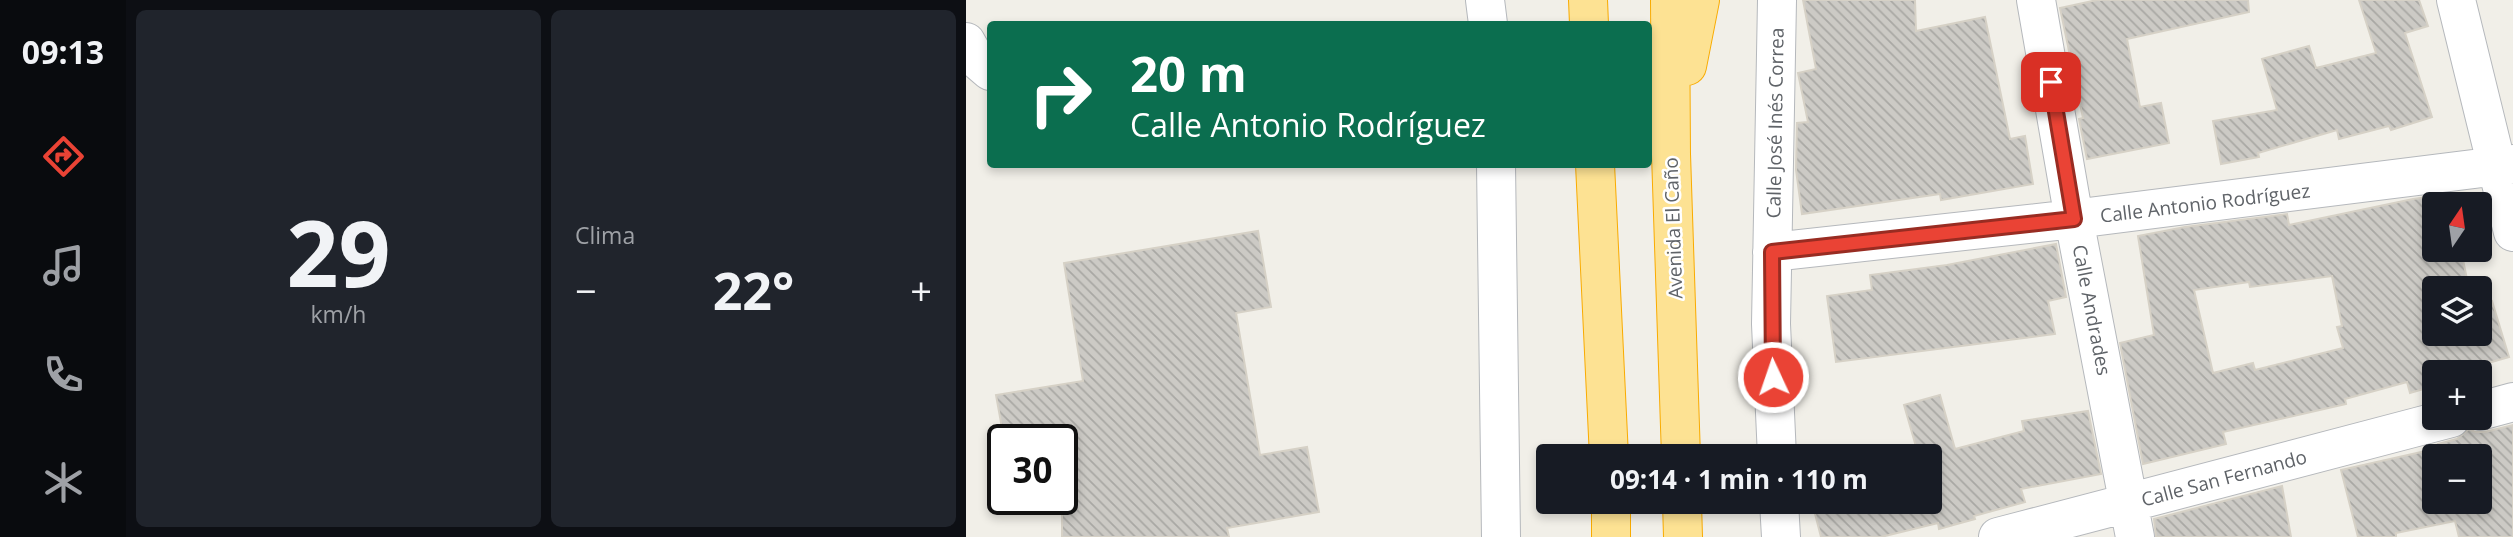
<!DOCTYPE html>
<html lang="es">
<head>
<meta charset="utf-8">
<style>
  :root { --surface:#171b24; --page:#20242c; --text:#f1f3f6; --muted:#9ea1a6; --accent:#ea4335 }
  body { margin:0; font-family:"Open Sans",sans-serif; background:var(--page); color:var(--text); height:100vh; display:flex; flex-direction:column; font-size:26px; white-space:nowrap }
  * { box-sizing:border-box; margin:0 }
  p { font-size:23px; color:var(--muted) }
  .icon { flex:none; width:38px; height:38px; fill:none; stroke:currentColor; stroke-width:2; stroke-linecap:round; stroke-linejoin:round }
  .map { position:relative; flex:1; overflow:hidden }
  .sheet { display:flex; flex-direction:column; gap:10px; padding:10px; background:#0d0f14; width:840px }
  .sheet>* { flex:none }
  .hud { position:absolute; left:21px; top:21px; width:665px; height:147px; border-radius:7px; box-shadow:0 4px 10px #0003; background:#0b6e4f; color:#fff; overflow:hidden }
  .needle { width:46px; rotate:13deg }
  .buttons { position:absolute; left:1456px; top:192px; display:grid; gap:14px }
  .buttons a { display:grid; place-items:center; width:70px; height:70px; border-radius:7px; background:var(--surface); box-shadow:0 4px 10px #0003; font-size:35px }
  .speed { position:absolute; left:21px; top:424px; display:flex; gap:14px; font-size:35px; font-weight:700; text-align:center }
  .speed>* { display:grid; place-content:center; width:91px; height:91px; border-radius:50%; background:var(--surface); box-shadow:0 4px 10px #0003; line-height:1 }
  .speed .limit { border:4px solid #111; border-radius:10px; background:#fff; color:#111 }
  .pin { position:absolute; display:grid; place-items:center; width:60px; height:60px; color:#fff; margin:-30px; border-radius:14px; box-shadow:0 4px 10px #0006 }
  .me { position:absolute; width:77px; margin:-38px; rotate:357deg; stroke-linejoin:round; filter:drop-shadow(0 0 5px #0008) }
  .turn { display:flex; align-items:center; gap:24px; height:147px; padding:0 28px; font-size:32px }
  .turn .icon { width:91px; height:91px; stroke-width:2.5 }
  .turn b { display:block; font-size:49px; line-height:60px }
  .big { font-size:52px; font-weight:700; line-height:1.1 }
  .sheet .widget { flex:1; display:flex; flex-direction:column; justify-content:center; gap:10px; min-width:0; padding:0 24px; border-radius:10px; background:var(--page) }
  .sheet .dial { align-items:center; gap:0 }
  .dial b { font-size:91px; line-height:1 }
  .heat { display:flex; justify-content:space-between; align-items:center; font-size:38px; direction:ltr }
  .sheet .tiles { flex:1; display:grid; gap:10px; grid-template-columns:repeat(2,1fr) }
  .trip { position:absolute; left:570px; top:444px; width:406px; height:70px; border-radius:7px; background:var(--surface); box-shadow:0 4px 10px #0003; font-weight:700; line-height:70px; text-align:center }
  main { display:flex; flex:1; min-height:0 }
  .menu { display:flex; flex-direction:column; width:126px; justify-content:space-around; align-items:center; background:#090b0e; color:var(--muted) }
  .menu .icon { width:49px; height:49px }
  .menu .current { color:var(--accent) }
  .menu b { font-size:32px; color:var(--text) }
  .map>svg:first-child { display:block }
</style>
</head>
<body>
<main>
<nav class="menu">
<b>09:13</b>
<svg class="icon current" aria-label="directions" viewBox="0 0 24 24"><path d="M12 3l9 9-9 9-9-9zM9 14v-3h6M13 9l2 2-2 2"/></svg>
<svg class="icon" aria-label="music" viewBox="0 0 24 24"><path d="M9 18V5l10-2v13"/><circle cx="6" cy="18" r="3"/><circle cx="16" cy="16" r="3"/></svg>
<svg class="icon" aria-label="phone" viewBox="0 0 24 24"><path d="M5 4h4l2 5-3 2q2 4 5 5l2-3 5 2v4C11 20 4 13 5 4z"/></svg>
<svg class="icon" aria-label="climate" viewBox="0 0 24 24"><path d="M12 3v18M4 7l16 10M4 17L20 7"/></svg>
</nav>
<section class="sheet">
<div class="tiles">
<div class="widget dial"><b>29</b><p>km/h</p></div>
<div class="widget"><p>Clima</p>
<div class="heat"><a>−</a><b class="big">22°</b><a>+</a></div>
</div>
</div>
</section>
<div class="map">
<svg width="1547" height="537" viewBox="0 0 1547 537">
  <defs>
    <pattern id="building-back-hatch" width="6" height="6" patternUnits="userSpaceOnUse" patternTransform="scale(1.75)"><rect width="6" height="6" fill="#cccac5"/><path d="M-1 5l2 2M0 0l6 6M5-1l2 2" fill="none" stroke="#a9a8a4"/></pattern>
  </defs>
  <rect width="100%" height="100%" fill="#f1efe8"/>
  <path fill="url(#building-back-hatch)" stroke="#d6d1c6" stroke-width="2" fill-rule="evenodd" d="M 837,0 L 949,0 L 950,31 L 1019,17 L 1044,139 L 1059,136 L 1067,184 L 975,200 L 974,194 L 836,214 L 830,170 L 831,123 L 842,122 L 832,73 L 850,69 Z
    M 1131,0 L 1282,0 L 1283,12 L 1161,39 L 1174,107 L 1195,103 L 1203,143 L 1121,159 L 1113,119 L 1117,118 L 1094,8 Z
    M 1393,0 L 1453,0 L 1462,26 L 1439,33 L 1466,117 L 1425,130 L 1423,126 L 1373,139 L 1371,130 L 1292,153 L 1293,157 L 1255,164 L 1247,121 L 1311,110 L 1296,59 L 1343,46 L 1350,68 L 1410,53 Z
    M 1483,194 L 1486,205 L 1468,205 L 1468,250 L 1495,250 L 1503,289 L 1468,289 L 1468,334 L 1514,334 L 1514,304 L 1526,301 L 1543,357 L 1487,373 L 1468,373 L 1468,386 L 1444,393 L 1441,382 L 1379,399 L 1380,404 L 1257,432 L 1260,444 L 1177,464 L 1154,343 L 1188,335 L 1172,236 L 1219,227 L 1321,214 L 1323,225 L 1447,199 ZM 1366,276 L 1376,326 L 1371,327 L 1377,348 L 1289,370 L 1287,363 L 1247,373 L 1228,290 L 1283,282 L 1284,287 Z
    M 292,231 L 305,307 L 270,313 L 294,455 L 341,447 L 353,512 L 261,528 L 263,537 L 96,537 L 96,439 L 38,439 L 30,395 L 117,381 L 98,263 Z
    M 1090,244 L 1100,297 L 1082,301 L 1089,334 L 870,362 L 861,296 L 906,290 L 904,275 L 981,265 Z
    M 974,395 L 989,449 L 1058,431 L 1056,421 L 1122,411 L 1135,474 L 1055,489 L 1059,502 L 1008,516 L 1009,519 L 973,529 L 972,523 L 915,537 L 855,537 L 847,506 L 861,502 L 966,502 L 964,457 L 953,457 L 938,405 Z
    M 1547,425 L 1547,537 L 1493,537 L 1489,521 L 1430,533 L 1430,537 L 1392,537 L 1375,470 L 1473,448 L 1472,444 L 1491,439 L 1503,429 L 1509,432 L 1519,432 ZM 1468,457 L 1514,457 L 1514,502 L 1468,502 Z
    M 1316,486 L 1325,537 L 1190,537 L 1188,519 Z"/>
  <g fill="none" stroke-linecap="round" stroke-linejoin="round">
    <defs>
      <path id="minor" d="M 519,0 L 522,24
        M 1070,0 L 1108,219 L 1169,537
        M 1490,0 L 1547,232
        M 0,42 L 9,58 L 24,71
        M 530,164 L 535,537
        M 806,252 L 1108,219 L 1547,164
        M 1514,411 L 1547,402
        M 811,457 L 805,324 L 811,0
        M 813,502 L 815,537
        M 1032,537 L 1485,418"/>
      <path id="highway" d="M 622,0 L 623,24
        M 704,0 L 705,154 L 715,457
        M 721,66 L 734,0
        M 629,164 L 643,457
        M 645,502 L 645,537
        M 716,502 L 717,537"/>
    </defs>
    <use href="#minor" stroke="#b5b8bc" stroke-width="40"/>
    <use href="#highway" stroke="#f9ab00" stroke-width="40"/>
    <use href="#minor" stroke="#fff" stroke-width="38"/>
    <use href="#highway" stroke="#fde293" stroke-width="38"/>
  </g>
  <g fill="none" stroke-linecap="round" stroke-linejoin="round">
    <defs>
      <path id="route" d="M 807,377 L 806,252 L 1108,219 L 1085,82"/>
    </defs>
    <use href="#route" stroke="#982c22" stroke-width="18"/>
    <use href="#route" stroke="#ea4335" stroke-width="12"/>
  </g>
  <g text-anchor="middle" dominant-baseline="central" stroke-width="5" stroke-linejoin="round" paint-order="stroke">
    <g font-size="19" fill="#5f6368" stroke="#fff">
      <text transform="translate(809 123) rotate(-89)">Calle José Inés Correa</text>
      <text transform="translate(1239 203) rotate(-7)">Calle Antonio Rodríguez</text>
      <text transform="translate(707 228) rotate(-92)">Avenida El Caño</text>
      <text transform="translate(1126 310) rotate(79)">Calle Andrades</text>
      <text transform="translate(1258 478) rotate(-15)">Calle San Fernando</text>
    </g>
  </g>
</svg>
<div class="buttons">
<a><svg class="needle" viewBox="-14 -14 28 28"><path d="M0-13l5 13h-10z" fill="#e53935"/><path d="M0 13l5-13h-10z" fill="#9ea1a6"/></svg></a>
<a><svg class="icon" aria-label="layers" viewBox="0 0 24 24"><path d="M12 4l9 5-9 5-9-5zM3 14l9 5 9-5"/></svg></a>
<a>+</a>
<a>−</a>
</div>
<div class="speed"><div class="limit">30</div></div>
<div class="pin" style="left:1085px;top:82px;background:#d93025"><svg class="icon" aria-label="arrive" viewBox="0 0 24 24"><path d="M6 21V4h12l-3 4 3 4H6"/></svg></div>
<svg class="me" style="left:807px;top:377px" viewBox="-20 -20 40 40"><circle r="17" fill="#ea4335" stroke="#fff" stroke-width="3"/><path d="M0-11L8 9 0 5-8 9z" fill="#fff"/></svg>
<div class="trip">09:14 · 1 min · 110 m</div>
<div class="hud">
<div class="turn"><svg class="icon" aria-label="right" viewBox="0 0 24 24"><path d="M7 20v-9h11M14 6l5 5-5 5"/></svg><div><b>20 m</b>Calle Antonio Rodríguez</div></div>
</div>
</div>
</main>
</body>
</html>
